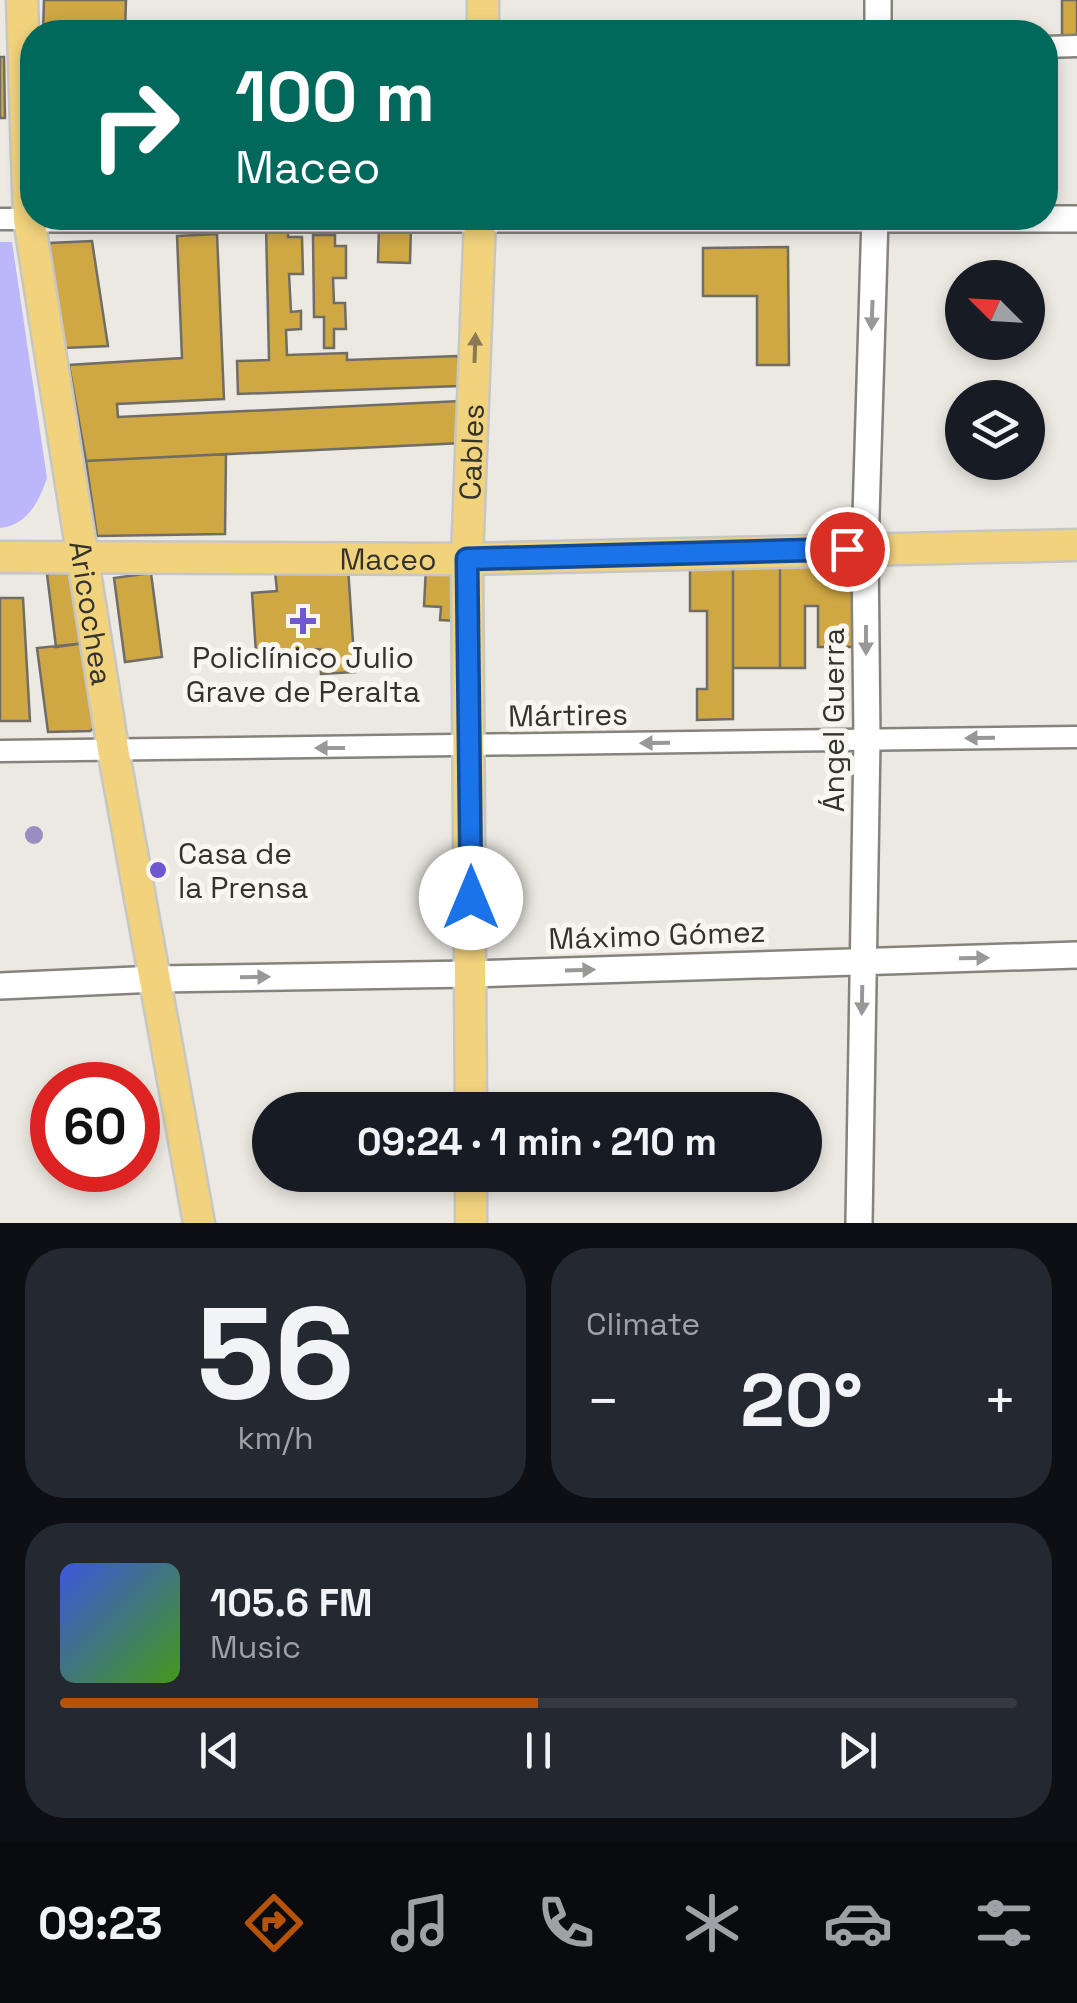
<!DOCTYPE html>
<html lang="en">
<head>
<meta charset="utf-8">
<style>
  :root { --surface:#171b24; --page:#242831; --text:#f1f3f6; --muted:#9ea1a6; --line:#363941; --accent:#b45309 }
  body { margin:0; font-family:"Space Grotesk",sans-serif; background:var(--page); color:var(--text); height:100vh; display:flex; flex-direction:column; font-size:38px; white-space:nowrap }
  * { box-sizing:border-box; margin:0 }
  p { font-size:32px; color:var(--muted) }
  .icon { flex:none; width:55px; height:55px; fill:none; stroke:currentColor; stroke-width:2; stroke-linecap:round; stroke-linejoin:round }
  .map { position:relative; height:1223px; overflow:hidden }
  .drawer { display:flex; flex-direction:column; gap:25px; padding:25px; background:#0d0f14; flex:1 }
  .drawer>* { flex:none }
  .guide { position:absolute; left:20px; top:20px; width:1038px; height:210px; border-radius:40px; box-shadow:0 5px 15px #0003; background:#00695c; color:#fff; overflow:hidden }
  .needle { width:65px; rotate:294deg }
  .fabs { position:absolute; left:945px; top:260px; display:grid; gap:20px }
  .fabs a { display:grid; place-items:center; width:100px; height:100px; border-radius:50%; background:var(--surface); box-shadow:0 5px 15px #0003; font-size:50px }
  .speed { position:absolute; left:30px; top:1062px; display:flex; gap:20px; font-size:50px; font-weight:700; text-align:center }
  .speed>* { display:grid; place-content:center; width:130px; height:130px; border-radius:50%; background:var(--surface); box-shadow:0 5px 15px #0003; line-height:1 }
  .speed .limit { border:15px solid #d22; background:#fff; color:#111 }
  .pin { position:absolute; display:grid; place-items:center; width:85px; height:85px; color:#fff; margin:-42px; border:5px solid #fff; border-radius:50%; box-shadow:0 2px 10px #0007 }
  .me { position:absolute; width:110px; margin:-55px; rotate:0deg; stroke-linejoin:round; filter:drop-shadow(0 0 8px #0008) }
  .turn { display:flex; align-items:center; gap:35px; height:210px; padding:0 50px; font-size:45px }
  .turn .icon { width:130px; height:130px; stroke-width:2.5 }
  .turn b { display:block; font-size:70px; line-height:85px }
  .big { font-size:75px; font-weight:600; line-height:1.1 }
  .drawer .tile { flex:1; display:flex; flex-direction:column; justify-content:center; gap:15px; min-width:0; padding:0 35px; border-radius:40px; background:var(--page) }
  .drawer .dial { align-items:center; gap:0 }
  .dial b { font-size:130px; line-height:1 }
  .song { display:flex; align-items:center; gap:30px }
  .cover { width:120px; height:120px; border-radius:15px; background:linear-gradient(135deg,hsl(230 70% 55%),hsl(100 70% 35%)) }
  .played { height:10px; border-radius:5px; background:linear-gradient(90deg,var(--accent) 50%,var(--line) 50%) }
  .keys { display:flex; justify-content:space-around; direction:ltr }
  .heat { display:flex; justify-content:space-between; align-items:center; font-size:55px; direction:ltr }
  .drawer .tiles { flex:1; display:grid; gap:25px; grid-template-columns:1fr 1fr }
  .tile:last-child { grid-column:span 2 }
  .trip { position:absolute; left:252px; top:1092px; width:570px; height:100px; border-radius:50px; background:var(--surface); box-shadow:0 5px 15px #0003; font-weight:600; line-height:100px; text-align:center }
  .tab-bar { display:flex; height:160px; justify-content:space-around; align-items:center; background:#090b0e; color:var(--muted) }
  .tab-bar .icon { width:70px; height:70px }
  .tab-bar .selected { color:var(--accent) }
  .tab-bar b { font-size:45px; color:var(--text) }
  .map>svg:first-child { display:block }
</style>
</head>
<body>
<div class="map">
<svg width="1077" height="1223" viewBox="0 0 1077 1223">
  <rect width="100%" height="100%" fill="#ece9e2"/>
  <path fill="#bcb7fa" d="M 0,242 L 12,242 L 47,478 C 39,501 28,525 0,528 Z"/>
  <path fill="#cfa743" stroke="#706d67" stroke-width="2.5" d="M 44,0 L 126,0 L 125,32 L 43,32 Z
    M 1062,0 L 1077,0 L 1077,37 L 1062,38 Z
    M 0,57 L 4,57 L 5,118 L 0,118 Z
    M 288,225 L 288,237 L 302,237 L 303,274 L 289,274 L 291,312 L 301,311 L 301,329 L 286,330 L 287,355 L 347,353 L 347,360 L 458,356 L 459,386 L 238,394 L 237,361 L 269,360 L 266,226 Z
    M 379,227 L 411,228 L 410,263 L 378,262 Z
    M 217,234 L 224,399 L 117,404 L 118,417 L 460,401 L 462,443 L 86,461 L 69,365 L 182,358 L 177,236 Z
    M 313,235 L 335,235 L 335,246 L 346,246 L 346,278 L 333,278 L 334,303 L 345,303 L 346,329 L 334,329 L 334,348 L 324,348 L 324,317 L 314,317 Z
    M 92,241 L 108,346 L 65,348 L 49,243 Z
    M 788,247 L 789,365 L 757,365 L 757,296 L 703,296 L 703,248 Z
    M 226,454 L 225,534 L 97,536 L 86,461 Z
    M 780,565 L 855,565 L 855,647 L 818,647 L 818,606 L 805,606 L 805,668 L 780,668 Z
    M 780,565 L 780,668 L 733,668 L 733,566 Z
    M 690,566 L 733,566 L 733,719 L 697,720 L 697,689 L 707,689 L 707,611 L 690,611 Z
    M 348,567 L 355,672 L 321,674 L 320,649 L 256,653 L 252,593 L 277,591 L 275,572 Z
    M 426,567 L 460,568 L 458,621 L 440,620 L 441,607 L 424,606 Z
    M 76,570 L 85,643 L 56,647 L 47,574 Z
    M 151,573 L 162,657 L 125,662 L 114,578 Z
    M 0,598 L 23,598 L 30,721 L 0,721 Z
    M 85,643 L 101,723 L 90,731 L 48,732 L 37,648 Z"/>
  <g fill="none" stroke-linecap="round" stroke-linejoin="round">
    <defs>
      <path id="minor" d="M 1045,47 L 1077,46
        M 0,219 L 29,219
        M 0,751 L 1077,737"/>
      <path id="tertiary" d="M 878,32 L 878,0
        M 29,219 L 1077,219
        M 0,986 L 157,979 L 471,974 L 1077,955
        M 859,1223 L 867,740 L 865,549 L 875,218"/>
      <g id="primary">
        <path id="s1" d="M 22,0 L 29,219 L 113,749 L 199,1223"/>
        <path d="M 483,32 L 483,0"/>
        <path id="s2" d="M 0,557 L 467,559 L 1077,545"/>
        <path id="s3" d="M 471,1110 L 467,559 L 480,218"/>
        <path d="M 471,1223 L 471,1175"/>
      </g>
    </defs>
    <use href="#minor" stroke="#85837c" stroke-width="25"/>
    <use href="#tertiary" stroke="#85837c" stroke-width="30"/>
    <use href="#primary" stroke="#c6c6c5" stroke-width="35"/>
    <use href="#minor" stroke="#fff" stroke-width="20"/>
    <use href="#tertiary" stroke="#fff" stroke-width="25"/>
    <use href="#primary" stroke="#f2d37d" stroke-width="30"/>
  </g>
  <circle fill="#998dc1" cx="34" cy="835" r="9"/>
  <defs><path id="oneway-solid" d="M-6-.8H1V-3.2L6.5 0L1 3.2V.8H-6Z" transform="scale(2.5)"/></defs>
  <g fill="#999897">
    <use href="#oneway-solid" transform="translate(872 315) rotate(92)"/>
    <use href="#oneway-solid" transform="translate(866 640) rotate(90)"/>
    <use href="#oneway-solid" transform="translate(980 738) rotate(179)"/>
    <use href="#oneway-solid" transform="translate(655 743) rotate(179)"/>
    <use href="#oneway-solid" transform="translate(330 748) rotate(180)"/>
    <use href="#oneway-solid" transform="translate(974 958) rotate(-1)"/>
    <use href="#oneway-solid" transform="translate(580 970) rotate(-2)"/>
    <use href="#oneway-solid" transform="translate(255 977) rotate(-1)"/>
    <use href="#oneway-solid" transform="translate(862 1000) rotate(91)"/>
  </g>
  <use fill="#897a52" href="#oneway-solid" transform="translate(475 348) rotate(-88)"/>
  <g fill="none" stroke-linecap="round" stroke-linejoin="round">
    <defs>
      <path id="route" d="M 471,898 L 467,559 L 847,549"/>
    </defs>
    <use href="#route" stroke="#114b97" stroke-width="25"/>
    <use href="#route" stroke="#1a73e8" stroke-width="18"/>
  </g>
  <g fill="#6f59d3" stroke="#f9f6ef" stroke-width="4">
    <path d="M298 606h10v10h10v10h-10v10h-10v-10h-10v-10h10z"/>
    <circle cx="158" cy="870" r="10"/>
  </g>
  <g text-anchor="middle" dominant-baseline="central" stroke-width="10" stroke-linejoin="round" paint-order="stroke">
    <g font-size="30" fill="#33322f" stroke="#f9f6ef">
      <text stroke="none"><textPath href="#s3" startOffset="658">Cables</textPath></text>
      <text stroke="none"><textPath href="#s2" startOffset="388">Maceo</textPath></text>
      <text stroke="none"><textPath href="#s1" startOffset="618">Aricochea</textPath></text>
      <text transform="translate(568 715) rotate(-1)">Mártires</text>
      <text transform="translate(833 720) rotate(-90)">Ángel Guerra</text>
      <text transform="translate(657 935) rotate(-2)">Máximo Gómez</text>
    </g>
    <g font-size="30" fill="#33322f" stroke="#f9f6ef">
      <text x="303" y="657">Policlínico Julio<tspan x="303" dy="34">Grave de Peralta</tspan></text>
      <text x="178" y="853" text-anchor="start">Casa de<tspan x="178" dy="34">la Prensa</tspan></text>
    </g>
  </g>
</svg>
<div class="fabs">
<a><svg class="needle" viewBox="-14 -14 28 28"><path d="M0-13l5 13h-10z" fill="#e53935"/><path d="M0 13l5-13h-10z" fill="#9ea1a6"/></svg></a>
<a><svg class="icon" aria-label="layers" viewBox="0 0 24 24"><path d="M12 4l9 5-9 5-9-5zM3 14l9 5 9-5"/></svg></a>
</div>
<div class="speed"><div class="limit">60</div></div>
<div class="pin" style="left:847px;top:549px;background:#d93025"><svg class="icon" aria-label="arrive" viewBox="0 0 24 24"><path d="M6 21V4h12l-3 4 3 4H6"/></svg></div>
<svg class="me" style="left:471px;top:898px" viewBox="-20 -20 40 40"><circle r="19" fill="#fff"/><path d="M0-13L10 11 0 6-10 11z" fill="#1a73e8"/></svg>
<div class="trip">09:24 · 1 min · 210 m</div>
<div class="guide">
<div class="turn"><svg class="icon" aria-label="right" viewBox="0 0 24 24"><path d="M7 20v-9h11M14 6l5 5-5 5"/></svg><div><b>100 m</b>Maceo</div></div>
</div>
</div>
<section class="drawer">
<div class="tiles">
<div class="tile dial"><b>56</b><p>km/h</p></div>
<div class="tile"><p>Climate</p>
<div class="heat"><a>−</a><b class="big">20°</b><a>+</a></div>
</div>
<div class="tile">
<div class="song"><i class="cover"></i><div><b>105.6 FM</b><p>Music</p></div></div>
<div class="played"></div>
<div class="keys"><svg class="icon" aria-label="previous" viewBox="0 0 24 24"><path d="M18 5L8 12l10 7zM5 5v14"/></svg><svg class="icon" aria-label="pause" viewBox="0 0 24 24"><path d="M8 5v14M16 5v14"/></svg><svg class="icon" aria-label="next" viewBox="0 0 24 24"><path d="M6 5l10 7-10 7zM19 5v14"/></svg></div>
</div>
</div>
</section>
<nav class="tab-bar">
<b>09:23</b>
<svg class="icon selected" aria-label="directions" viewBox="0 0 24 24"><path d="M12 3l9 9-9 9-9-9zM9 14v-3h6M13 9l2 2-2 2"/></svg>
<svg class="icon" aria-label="music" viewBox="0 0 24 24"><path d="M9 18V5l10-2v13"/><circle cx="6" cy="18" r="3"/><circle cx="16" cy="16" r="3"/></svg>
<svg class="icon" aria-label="phone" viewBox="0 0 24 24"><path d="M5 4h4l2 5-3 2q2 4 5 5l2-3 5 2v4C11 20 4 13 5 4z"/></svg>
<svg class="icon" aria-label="climate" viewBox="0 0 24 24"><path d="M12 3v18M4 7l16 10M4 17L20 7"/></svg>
<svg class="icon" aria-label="car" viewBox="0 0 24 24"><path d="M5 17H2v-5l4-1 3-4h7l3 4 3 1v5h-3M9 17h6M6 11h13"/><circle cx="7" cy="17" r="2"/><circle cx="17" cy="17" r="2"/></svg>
<svg class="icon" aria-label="filters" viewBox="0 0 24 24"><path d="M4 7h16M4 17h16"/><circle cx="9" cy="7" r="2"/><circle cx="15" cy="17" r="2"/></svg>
</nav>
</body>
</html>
